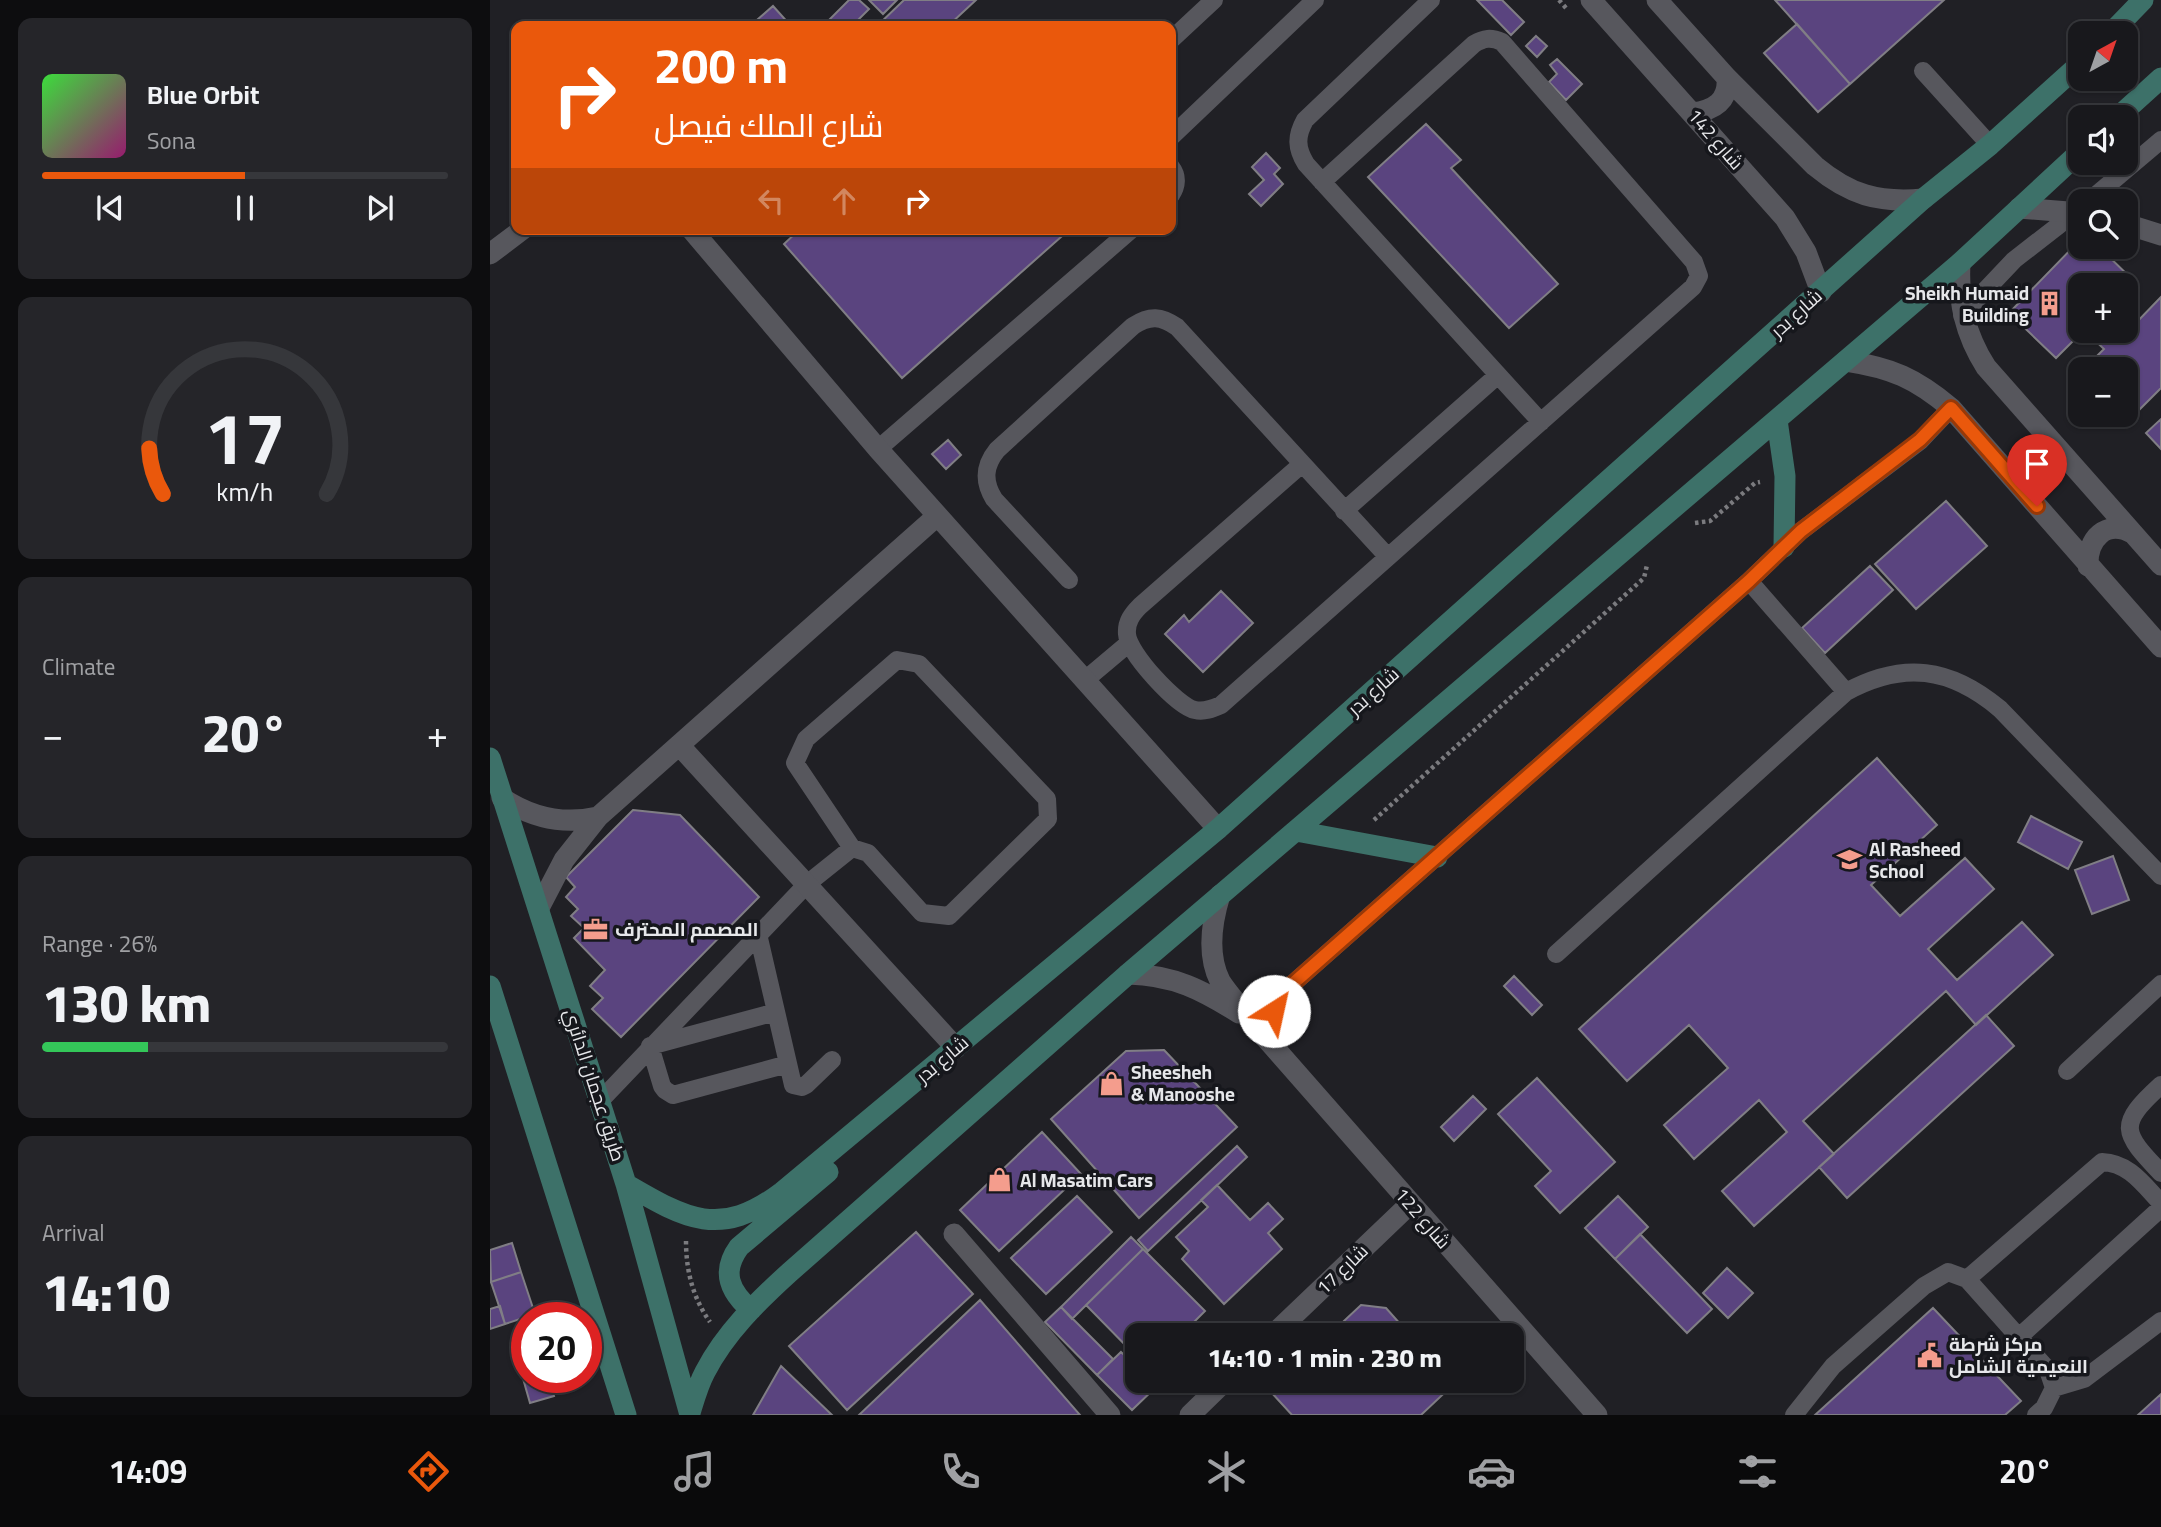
<!DOCTYPE html>
<html lang="en">
<head>
<meta charset="utf-8">
<style>
  :root { --surface:#18181c; --page:#252529; --text:#f1f3f6; --muted:#9fa0a3; --line:#36373b; --accent:#ea580c }
  body { margin:0; font-family:Georgia,Cairo,serif; background:var(--page); color:var(--text); height:100vh; display:flex; flex-direction:column; font-size:26px; white-space:nowrap }
  * { box-sizing:border-box; margin:0 }
  p { font-size:23px; color:var(--muted) }
  .icon { flex:none; width:38px; height:38px; fill:none; stroke:currentColor; stroke-width:2; stroke-linecap:round; stroke-linejoin:round }
  .map { position:relative; flex:1; overflow:hidden }
  .side { display:flex; flex-direction:column; gap:18px; padding:18px; background:#0d0d0f; width:490px }
  .side>* { flex:none }
  .hud { position:absolute; left:21px; top:21px; width:665px; height:214px; border-radius:14px; box-shadow:0 2px 5px #0004,0 0 0 2px var(--line); background:#ea580c; color:#fff; overflow:hidden }
  .needle { width:46px; rotate:40deg }
  .tools { position:absolute; left:1578px; top:21px; display:grid; gap:14px }
  .tools a { display:grid; place-items:center; width:70px; height:70px; border-radius:14px; background:var(--surface); box-shadow:0 2px 5px #0004,0 0 0 2px var(--line); font-size:35px }
  .speed { position:absolute; left:21px; top:1302px; display:flex; gap:14px; font-size:35px; font-weight:700; text-align:center }
  .speed>* { display:grid; place-content:center; width:91px; height:91px; border-radius:50%; background:var(--surface); box-shadow:0 2px 5px #0004,0 0 0 2px var(--line); line-height:1 }
  .speed .limit { border:10px solid #d22; background:#fff; color:#111 }
  .pin { position:absolute; display:grid; place-items:center; width:60px; height:60px; color:#fff; margin:-72px -30px; border-radius:50% 50% 50% 0; rotate:-45deg; box-shadow:0 0 7px #0007 }
  .pin .icon { rotate:45deg }
  .me { position:absolute; width:77px; margin:-38px; rotate:35deg; stroke-linejoin:round; filter:drop-shadow(0 0 5px #0008) }
  .turn { display:flex; align-items:center; gap:24px; height:147px; padding:0 28px; font-size:32px }
  .turn .icon { width:91px; height:91px; stroke-width:2.5 }
  .turn b { display:block; font-size:49px; line-height:60px }
  .lanes { display:flex; align-items:center; height:66px; padding:0 28px; background:#0003; justify-content:center; gap:35px; direction:ltr }
  .lanes .off { opacity:.35 }
  .big { font-size:52px; font-weight:800; line-height:1.1 }
  .side .widget { flex:1; display:flex; flex-direction:column; justify-content:center; gap:10px; min-width:0; padding:0 24px; border-radius:14px; background:var(--page) }
  .side .dial { align-items:center; gap:0 }
  .dial svg { height:182px; overflow:visible; fill:none; stroke:var(--line); stroke-width:7; stroke-linecap:round; text-anchor:middle }
  .dial text { fill:var(--text); stroke:none }
  .song { display:flex; align-items:center; gap:21px }
  .cover { width:84px; height:84px; border-radius:10px; background:linear-gradient(135deg,hsl(120 70% 55%),hsl(320 70% 35%)) }
  .played { height:7px; border-radius:4px; background:linear-gradient(90deg,var(--accent) 50%,var(--line) 50%) }
  .keys { display:flex; justify-content:space-around; direction:ltr }
  .heat { display:flex; justify-content:space-between; align-items:center; font-size:38px; direction:ltr }
  .charge { height:10px; border-radius:5px; background:linear-gradient(90deg,#34c759 26%,var(--line) 0) }
  .trip { position:absolute; left:635px; top:1323px; width:399px; height:70px; border-radius:14px; background:var(--surface); box-shadow:0 2px 5px #0004,0 0 0 2px var(--line); font-weight:800; line-height:70px; text-align:center }
  .tab-bar { display:flex; height:112px; justify-content:space-around; align-items:center; background:#0a0a0b; color:var(--muted) }
  .tab-bar .icon { width:49px; height:49px }
  .tab-bar .current { color:var(--accent) }
  .tab-bar b { font-size:32px; color:var(--text) }
  main { display:flex; flex:1; min-height:0 }
  .map>svg:first-child { display:block }
</style>
</head>
<body>
<main>
<section class="side">
<div class="widget">
<div class="song"><i class="cover"></i><div><b>Blue Orbit</b><p>Sona</p></div></div>
<div class="played"></div>
<div class="keys"><svg class="icon" aria-label="previous" viewBox="0 0 24 24"><path d="M18 5L8 12l10 7zM5 5v14"/></svg><svg class="icon" aria-label="pause" viewBox="0 0 24 24"><path d="M8 5v14M16 5v14"/></svg><svg class="icon" aria-label="next" viewBox="0 0 24 24"><path d="M6 5l10 7-10 7zM19 5v14"/></svg></div>
</div>
<div class="widget dial"><svg viewBox="0 0 100 80">
<path d="M14 69A42 42 0 1 1 86 69"/>
<path d="M14 69A42 42 0 0 1 8 49" stroke="#ea580c"/>
<text x="50" y="56" font-size="32" font-weight="700">17</text>
<text x="50" y="72" font-size="11">km/h</text>
</svg></div>
<div class="widget"><p>Climate</p>
<div class="heat"><a>−</a><b class="big">20°</b><a>+</a></div>
</div>
<div class="widget"><p>Range · 26%</p><b class="big">130 km</b><div class="charge"></div></div>
<div class="widget"><p>Arrival</p><b class="big">14:10</b></div>
</section>
<div class="map">
<svg width="1671" height="1415" viewBox="0 0 1671 1415">
  <rect width="100%" height="100%" fill="#202025"/>
  <path fill="#5a447f" stroke="#807e85" stroke-width="2" d="M 359,0 L 369,0 L 379,9 L 362,26 L 347,26 L 340,19 Z
    M 379,0 L 407,0 L 393,14 Z
    M 414,0 L 486,0 L 458,26 L 387,26 Z
    M 987,0 L 1012,0 L 1034,22 L 1021,35 Z
    M 1285,0 L 1454,0 L 1360,84 Z
    M 283,6 L 301,26 L 260,26 Z
    M 1307,24 L 1360,84 L 1328,112 L 1274,53 Z
    M 1046,36 L 1057,46 L 1047,57 L 1036,46 Z
    M 1067,59 L 1092,84 L 1076,100 L 1059,82 L 1067,74 L 1060,65 Z
    M 936,124 L 971,160 L 961,168 L 1068,284 L 1019,328 L 878,177 Z
    M 776,153 L 790,168 L 784,174 L 793,184 L 771,206 L 759,194 L 774,180 L 762,167 Z
    M 310,229 L 580,229 L 412,378 L 294,244 Z
    M 1591,239 L 1591,247 L 1609,247 L 1647,284 L 1636,295 L 1636,285 L 1591,285 L 1591,331 L 1593,331 L 1566,358 L 1519,313 Z
    M 1671,297 L 1671,388 L 1647,412 L 1636,402 L 1636,369 L 1603,369 L 1598,365 L 1614,349 L 1595,331 L 1636,331 L 1636,317 L 1644,325 Z
    M 1671,419 L 1671,449 L 1656,433 Z
    M 458,440 L 471,455 L 456,469 L 442,454 Z
    M 1456,501 L 1497,546 L 1426,609 L 1385,564 Z
    M 1380,566 L 1403,590 L 1335,653 L 1312,628 Z
    M 731,591 L 763,623 L 713,672 L 675,634 L 694,615 L 699,622 Z
    M 1387,758 L 1447,825 L 1381,885 L 1410,916 L 1475,858 L 1504,889 L 1438,949 L 1467,980 L 1532,922 L 1563,955 L 1486,1025 L 1456,991 L 1313,1121 L 1344,1154 L 1264,1226 L 1232,1191 L 1297,1132 L 1269,1100 L 1204,1159 L 1174,1125 L 1238,1068 L 1199,1025 L 1137,1081 L 1089,1029 Z
    M 143,810 L 190,815 L 269,897 L 131,1037 L 102,1009 L 113,998 L 100,986 L 115,970 L 84,938 L 94,928 L 81,916 L 88,909 L 76,897 L 85,887 L 76,877 Z
    M 1541,816 L 1592,842 L 1578,869 L 1528,842 Z
    M 1623,856 L 1639,900 L 1602,914 L 1585,870 Z
    M 1024,976 L 1052,1005 L 1042,1015 L 1014,986 Z
    M 1496,1015 L 1524,1046 L 1357,1198 L 1329,1167 Z
    M 674,1050 L 747,1127 L 649,1218 L 561,1119 L 636,1051 Z
    M 1047,1078 L 1125,1162 L 1070,1213 L 1045,1186 L 1061,1171 L 1008,1114 Z
    M 983,1096 L 996,1109 L 964,1141 L 951,1127 Z
    M 552,1132 L 591,1174 L 509,1251 L 470,1210 Z
    M 747,1146 L 757,1157 L 658,1251 L 648,1240 Z
    M 727,1185 L 760,1220 L 778,1203 L 793,1219 L 778,1233 L 792,1249 L 734,1304 L 692,1259 L 699,1251 L 686,1237 L 718,1207 L 711,1200 Z
    M 587,1196 L 622,1232 L 556,1294 L 521,1258 Z
    M 1128,1196 L 1158,1227 L 1125,1259 L 1095,1228 Z
    M 426,1232 L 483,1294 L 357,1410 L 299,1346 Z
    M 1150,1234 L 1222,1309 L 1197,1333 L 1125,1259 Z
    M 641,1237 L 653,1249 L 582,1319 L 571,1307 Z
    M 22,1243 L 31,1272 L 1,1282 L 0,1250 Z
    M 653,1249 L 715,1311 L 691,1335 L 648,1335 L 648,1358 L 596,1305 Z
    M 1237,1268 L 1263,1293 L 1238,1318 L 1213,1293 Z
    M 31,1272 L 45,1314 L 15,1324 L 1,1282 Z
    M 490,1300 L 590,1415 L 369,1415 Z
    M 871,1305 L 896,1308 L 920,1335 L 839,1335 Z
    M 10,1306 L 15,1324 L 0,1329 L 0,1309 Z
    M 571,1307 L 623,1359 L 607,1375 L 555,1322 Z
    M 1443,1308 L 1531,1401 L 1515,1415 L 1325,1415 Z
    M 631,1352 L 648,1368 L 648,1381 L 660,1381 L 666,1387 L 642,1410 L 607,1375 Z
    M 37,1366 L 37,1377 L 58,1377 L 64,1396 L 40,1403 L 30,1368 Z
    M 291,1366 L 342,1415 L 263,1415 Z
    M 792,1381 L 962,1381 L 965,1383 L 931,1415 L 802,1415 L 781,1392 Z
    M 1671,1394 L 1671,1415 L 1648,1415 Z"/>
  <g fill="none" stroke-linecap="round" stroke-linejoin="round">
    <path stroke="#7b7b7f" stroke-width="4.5" stroke-dasharray="3.5 3.5" stroke-linecap="butt" d="M 1069,0 L 1076,8
      M 1205,523 L 1220,521 L 1265,483 L 1270,482
      M 884,820 L 1154,578 L 1157,565
      M 196,1241 C 196,1271 203,1298 220,1322"/>
    <path stroke="#57575d" stroke-width="18" d="M 941,0 L 815,120 C 806,136 806,148 816,164 L 1051,422
      M 681,40 L 724,0
      M 1433,71 L 1500,145
      M 681,137 L 825,0
      M 681,167 C 688,176 687,186 681,195
      M 1599,201 L 1671,140
      M 1472,315 L 1524,260 L 1591,208
      M 388,449 L 642,229
      M 812,464 L 650,606 C 642,614 636,622 637,634 C 638,653 687,706 705,710 C 714,712 722,709 731,705 L 1203,287 L 1209,276 L 1204,262 L 1012,42 C 1001,37 994,38 984,44 L 832,182
      M 854,511 L 1008,375
      M 579,580 L 504,499 C 493,481 494,466 507,450 L 643,326 C 660,315 671,316 687,327 L 898,557
      M 1259,581 L 1356,692
      M 595,680 L 639,643
      M 268,934 L 303,1085 L 312,1087 L 316,1085 L 342,1060
      M 1066,954 L 1356,692 C 1413,661 1460,667 1510,709 L 1671,876
      M 286,1012 L 160,1046 L 172,1086 L 175,1090 L 183,1095 L 298,1064
      M 789,1053 C 785,1034 779,1012 790,995 L 1259,581 L 1311,531 L 1430,441 L 1461,408
      M 1577,1071 L 1671,984
      M 1671,1085 C 1627,1125 1632,1132 1671,1173
      M 109,1102 L 317,884 L 362,848 L 378,853 L 432,913 L 459,916 L 558,819 L 557,799 L 429,664 L 407,660 L 316,739 L 305,763 L 362,848
      M 1477,1279 L 1612,1162 C 1639,1163 1653,1184 1671,1203
      M 1529,1337 L 1671,1208
      M 1564,1388 L 1594,1379 L 1671,1321
      M 1304,1415 L 1343,1366 L 1434,1286 L 1458,1272 L 1477,1279 L 1558,1370 L 1564,1388 L 1554,1408 L 1546,1415"/>
    <path stroke="#57575d" stroke-width="21" d="M 1101,0 L 1295,218 L 1316,252 L 1331,292
      M 1167,0 L 1237,78 L 1325,166 C 1360,195 1388,203 1433,199
      M 1203,113 C 1224,110 1239,101 1237,78
      M 1529,208 L 1591,213
      M 1636,224 L 1671,235
      M 201,229 L 388,449 L 728,829
      M 0,254 L 33,229
      M 189,745 L 466,1048
      M 12,798 C 42,818 73,825 108,817
      M 730,895 C 722,921 717,955 730,981 C 738,994 751,1007 760,1020 L 1107,1415
      M 49,908 L 74,860 L 108,817 L 447,516
      M 638,974 C 684,975 712,990 749,1013
      M 464,1234 L 620,1415
      M 783,1335 L 921,1203
      M 700,1415 L 735,1381"/>
    <path stroke="#57575d" stroke-width="21" d="M 1470,263 C 1468,302 1475,334 1496,367 L 1671,565
      M 1356,361 C 1402,368 1425,378 1461,408 L 1671,647
      M 1598,566 C 1597,539 1616,519 1642,533"/>
    <path stroke="#3d7169" stroke-width="21" d="M 1621,33 L 1653,0
      M 1628,117 L 1671,78
      M 1287,420 L 1295,476 L 1294,547
      M 0,758 L 136,1184 L 200,1415
      M 806,831 L 947,857
      M 0,986 L 136,1415
      M 136,1184 C 196,1219 230,1239 292,1192 L 728,829 L 1433,199 L 1500,145 L 1591,63
      M 261,1310 C 239,1291 231,1272 249,1247 L 338,1172
      M 200,1413 C 204,1400 208,1385 215,1372 C 235,1333 268,1301 300,1272 L 638,974 L 1470,263 L 1591,151"/>
  </g>
  <g fill="none" stroke-linecap="round" stroke-linejoin="round">
    <defs>
      <path id="route" d="M 784,1011 L 790,995 L 1259,581 L 1311,531 L 1430,440 L 1461,408 L 1547,506"/>
    </defs>
    <use href="#route" stroke="#983908" stroke-width="18"/>
    <use href="#route" stroke="#ea580c" stroke-width="12"/>
  </g>
  <defs>
    <symbol id="building-bare" viewBox="-9 -9 18 18"><path d="M-4-6H4V6H1V3H-1V6H-4ZM-2.5-4.3h1.7v1.8h-1.7ZM.8-4.3h1.7v1.8H.8ZM-2.5-1h1.7V.8h-1.7ZM.8-1h1.7V.8H.8Z" fill="#f49d8d" stroke="#16171c" stroke-width="2.5" paint-order="stroke"/></symbol>
    <symbol id="school-bare" viewBox="-9 -9 18 18"><path d="M0-5L7-2L0 1L-7-2ZM-4 1L0 2.5L4 1V4Q0 6-4 4Z" fill="#f49d8d" stroke="#16171c" stroke-width="2.5" paint-order="stroke"/></symbol>
    <symbol id="office-bare" viewBox="-9 -9 18 18"><path d="M-6-3h4V-5.5h4V-3h4V5H-6ZM-1-4.5V-3h2v-1.5ZM-6 0V1H6V0Z" fill="#f49d8d" stroke="#16171c" stroke-width="2.5" paint-order="stroke"/></symbol>
    <symbol id="shop-bare" viewBox="-9 -9 18 18"><path d="M-5-2.5h2.3a2.7 3.5 0 0 1 5.4 0H5L5.5 6h-11ZM-1.5-2.5h3a1.5 2.3 0 0 0-3 0Z" fill="#f49d8d" stroke="#16171c" stroke-width="2.5" paint-order="stroke"/></symbol>
    <symbol id="civic-bare" viewBox="-9 -9 18 18"><path d="M-.6-6.5H3V-4.5H.6V-3L4-1V1h2V6H-6V1h2V-1L-.6-3ZM-1.2 2.5V6h2.4V2.5Z" fill="#f49d8d" stroke="#16171c" stroke-width="2.5" paint-order="stroke"/></symbol>
  </defs>
  <g fill-rule="evenodd">
    <use href="#building-bare" x="1542" y="286" width="35" height="35"/>
    <use href="#school-bare" x="1342" y="842" width="35" height="35"/>
    <use href="#office-bare" x="88" y="912" width="35" height="35"/>
    <use href="#shop-bare" x="604" y="1066" width="35" height="35"/>
    <use href="#shop-bare" x="492" y="1162" width="35" height="35"/>
    <use href="#civic-bare" x="1422" y="1338" width="35" height="35"/>
  </g>
  <g text-anchor="middle" dominant-baseline="central" stroke-width="7" stroke-linejoin="round" paint-order="stroke">
    <g font-size="19" fill="#e6e7ea" stroke="#16171c">
      <text transform="translate(1226 139) rotate(49)">شارع 142</text>
      <text transform="translate(1306 313) rotate(-42)">شارع بدر</text>
      <text transform="translate(883 691) rotate(-42)">شارع بدر</text>
      <text transform="translate(452 1059) rotate(-40)">شارع بدر</text>
      <text transform="translate(105 1085) rotate(72)">طريق عجمان الدائري</text>
      <text transform="translate(933 1218) rotate(49)">شارع 122</text>
      <text transform="translate(852 1269) rotate(-44)">شارع 17</text>
    </g>
    <g font-size="19" font-weight="bold" fill="#e6e7ea" stroke="#16171c" text-anchor="start">
      <text x="1539" y="293" text-anchor="end">Sheikh Humaid<tspan x="1539" dy="22">Building</tspan></text>
      <text x="1379" y="849">Al Rasheed<tspan x="1379" dy="22">School</tspan></text>
      <text x="125" y="929">المصمم المحترف</text>
      <text x="641" y="1072">Sheesheh<tspan x="641" dy="22">&amp; Manooshe</tspan></text>
      <text x="530" y="1180">Al Masatim Cars</text>
      <text x="1459" y="1344">مركز شرطة<tspan x="1459" dy="22">النعيمية الشامل</tspan></text>
    </g>
  </g>
</svg>
<div class="tools">
<a><svg class="needle" viewBox="-14 -14 28 28"><path d="M0-13l5 13h-10z" fill="#e53935"/><path d="M0 13l5-13h-10z" fill="#9fa0a3"/></svg></a>
<a><svg class="icon" aria-label="sound" viewBox="0 0 24 24"><path d="M4 9h4l5-4v14l-5-4H4zM17 9q2 3 0 6"/></svg></a>
<a><svg class="icon" aria-label="search" viewBox="0 0 24 24"><circle cx="10" cy="10" r="6"/><path d="M15 15l6 6"/></svg></a>
<a>+</a>
<a>−</a>
</div>
<div class="speed"><div class="limit">20</div></div>
<div class="pin" style="left:1547px;top:506px;background:#d93025"><svg class="icon" aria-label="arrive" viewBox="0 0 24 24"><path d="M6 21V4h12l-3 4 3 4H6"/></svg></div>
<svg class="me" style="left:784px;top:1011px" viewBox="-20 -20 40 40"><circle r="19" fill="#fff"/><path d="M0-13L10 11 0 6-10 11z" fill="#ea580c"/></svg>
<div class="trip">14:10 · 1 min · 230 m</div>
<div class="hud">
<div class="turn"><svg class="icon" aria-label="right" viewBox="0 0 24 24"><path d="M7 20v-9h11M14 6l5 5-5 5"/></svg><div><b>200 m</b>شارع الملك فيصل</div></div>
<div class="lanes"><svg class="icon off" aria-label="left" viewBox="0 0 24 24"><path d="M17 20v-9H6M10 6l-5 5 5 5"/></svg><svg class="icon off" aria-label="ahead" viewBox="0 0 24 24"><path d="M12 20V5M6 11l6-6 6 6"/></svg><svg class="icon" aria-label="right" viewBox="0 0 24 24"><path d="M7 20v-9h11M14 6l5 5-5 5"/></svg></div>
</div>
</div>
</main>
<nav class="tab-bar">
<b>14:09</b>
<svg class="icon current" aria-label="directions" viewBox="0 0 24 24"><path d="M12 3l9 9-9 9-9-9zM9 14v-3h6M13 9l2 2-2 2"/></svg>
<svg class="icon" aria-label="music" viewBox="0 0 24 24"><path d="M9 18V5l10-2v13"/><circle cx="6" cy="18" r="3"/><circle cx="16" cy="16" r="3"/></svg>
<svg class="icon" aria-label="phone" viewBox="0 0 24 24"><path d="M5 4h4l2 5-3 2q2 4 5 5l2-3 5 2v4C11 20 4 13 5 4z"/></svg>
<svg class="icon" aria-label="climate" viewBox="0 0 24 24"><path d="M12 3v18M4 7l16 10M4 17L20 7"/></svg>
<svg class="icon" aria-label="car" viewBox="0 0 24 24"><path d="M5 17H2v-5l4-1 3-4h7l3 4 3 1v5h-3M9 17h6M6 11h13"/><circle cx="7" cy="17" r="2"/><circle cx="17" cy="17" r="2"/></svg>
<svg class="icon" aria-label="filters" viewBox="0 0 24 24"><path d="M4 7h16M4 17h16"/><circle cx="9" cy="7" r="2"/><circle cx="15" cy="17" r="2"/></svg>
<b>20°</b>
</nav>
</body>
</html>
